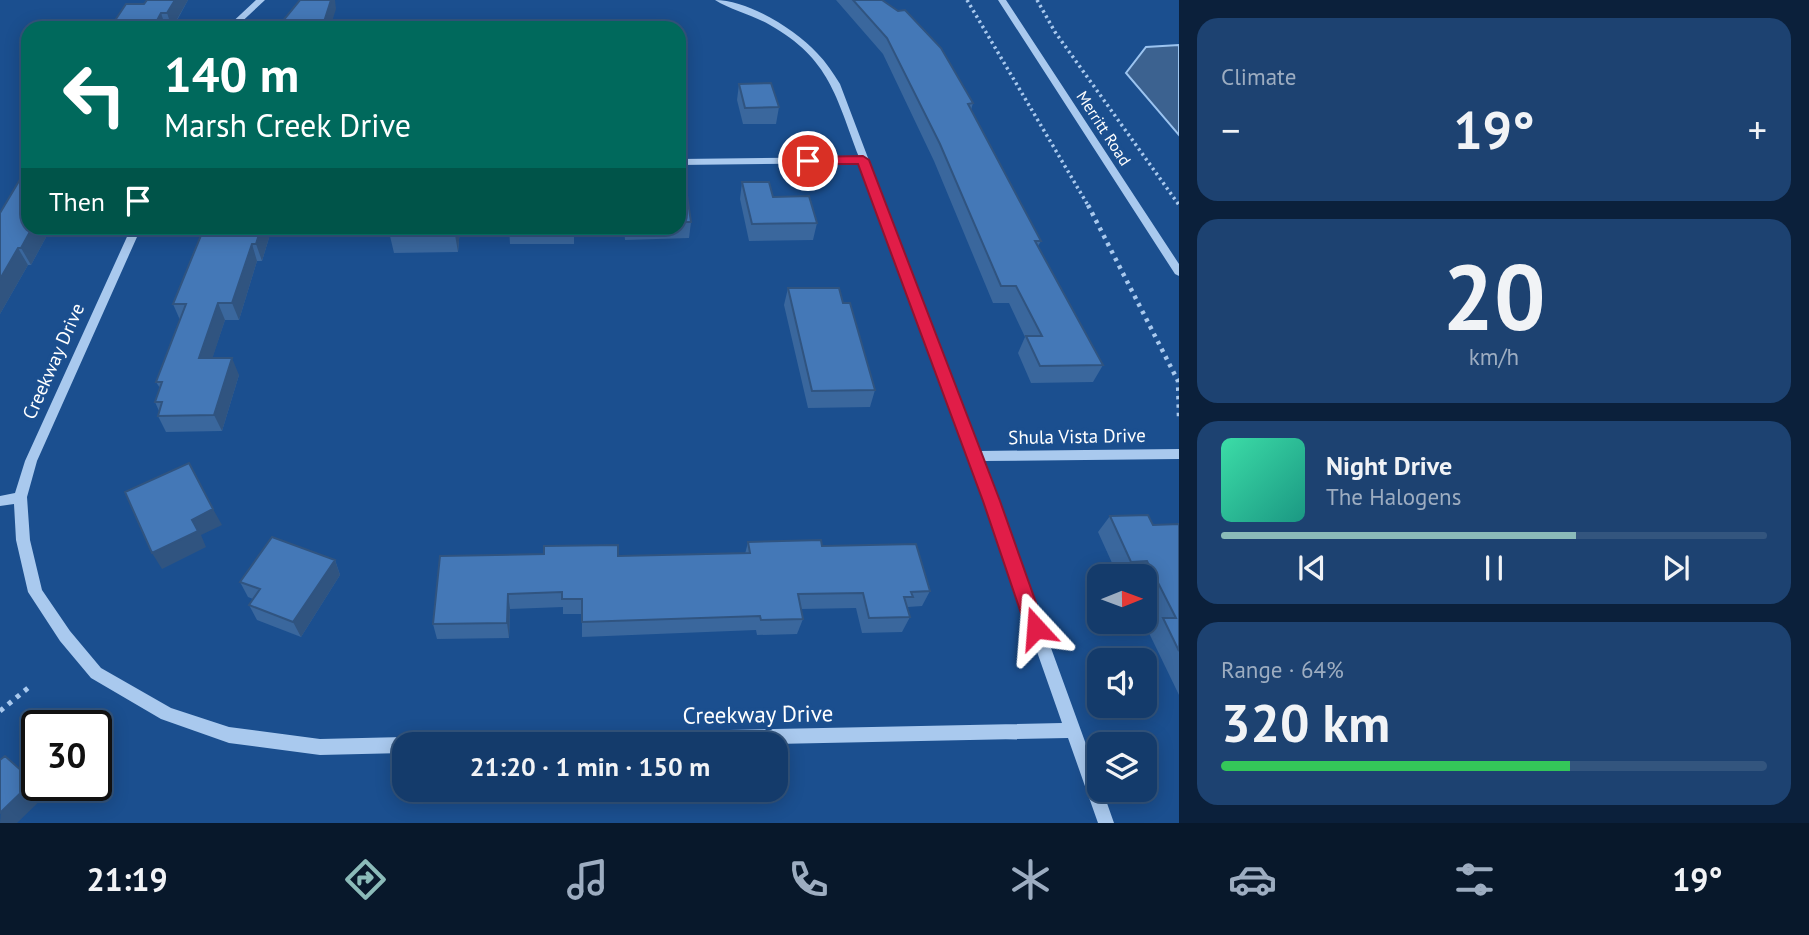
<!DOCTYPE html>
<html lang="en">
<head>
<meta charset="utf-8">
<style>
  :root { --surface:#143b6b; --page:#1d4271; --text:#f1f3f6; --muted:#9dadc1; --line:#33557e; --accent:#8bbbb9 }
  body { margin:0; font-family:"PT Sans",sans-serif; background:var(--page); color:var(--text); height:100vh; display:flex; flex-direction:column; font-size:26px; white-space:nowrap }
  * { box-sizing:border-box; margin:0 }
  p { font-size:23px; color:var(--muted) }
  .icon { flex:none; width:38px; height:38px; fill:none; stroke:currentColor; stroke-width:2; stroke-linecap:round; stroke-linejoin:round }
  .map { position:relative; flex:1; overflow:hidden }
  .details { display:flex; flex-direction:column; gap:18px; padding:18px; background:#0b203b; width:630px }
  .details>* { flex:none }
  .top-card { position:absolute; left:21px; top:21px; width:665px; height:214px; border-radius:21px; box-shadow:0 4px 18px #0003,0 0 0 2px var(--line); background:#00695c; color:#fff; overflow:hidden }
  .needle { width:46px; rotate:89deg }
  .controls { position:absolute; left:1087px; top:564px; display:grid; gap:14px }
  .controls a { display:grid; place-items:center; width:70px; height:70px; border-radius:14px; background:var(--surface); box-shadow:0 4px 18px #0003,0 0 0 2px var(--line); font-size:35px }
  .speed { position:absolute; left:21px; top:710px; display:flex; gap:14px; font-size:35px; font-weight:700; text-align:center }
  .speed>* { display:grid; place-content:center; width:91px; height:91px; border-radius:50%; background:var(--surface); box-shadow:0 4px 18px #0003,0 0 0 2px var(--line); line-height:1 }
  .speed .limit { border:4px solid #111; border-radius:10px; background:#fff; color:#111 }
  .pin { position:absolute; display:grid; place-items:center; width:60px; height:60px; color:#fff; margin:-30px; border:4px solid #fff; border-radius:50%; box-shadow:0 2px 7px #0007 }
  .me { position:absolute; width:77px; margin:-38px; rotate:341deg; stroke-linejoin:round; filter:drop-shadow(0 0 5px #0008) }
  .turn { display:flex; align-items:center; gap:24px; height:147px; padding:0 28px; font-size:32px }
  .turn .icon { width:91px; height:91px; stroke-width:2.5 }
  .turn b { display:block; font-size:49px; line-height:60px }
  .then { display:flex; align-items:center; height:66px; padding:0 28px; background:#0003; gap:14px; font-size:26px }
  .big { font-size:52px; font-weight:600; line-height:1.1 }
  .details .widget { flex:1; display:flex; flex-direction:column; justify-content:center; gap:10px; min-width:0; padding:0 24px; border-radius:21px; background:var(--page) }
  .details .dial { align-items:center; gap:0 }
  .dial b { font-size:91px; line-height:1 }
  .song { display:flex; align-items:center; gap:21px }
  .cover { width:84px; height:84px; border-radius:10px; background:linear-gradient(135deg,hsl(160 70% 55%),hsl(170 70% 35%)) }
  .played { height:7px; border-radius:4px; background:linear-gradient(90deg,var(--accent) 65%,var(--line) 65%) }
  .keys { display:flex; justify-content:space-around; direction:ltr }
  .heat { display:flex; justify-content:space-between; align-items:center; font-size:38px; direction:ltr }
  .charge { height:10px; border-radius:5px; background:linear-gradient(90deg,#34c759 64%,var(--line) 0) }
  .trip { position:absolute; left:392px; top:732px; width:396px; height:70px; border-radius:21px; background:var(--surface); box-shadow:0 4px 18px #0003,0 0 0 2px var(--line); font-weight:600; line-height:70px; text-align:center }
  .menu { display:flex; height:112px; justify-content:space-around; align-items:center; background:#08182b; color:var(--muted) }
  .menu .icon { width:49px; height:49px }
  .menu .active { color:var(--accent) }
  .menu b { font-size:32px; color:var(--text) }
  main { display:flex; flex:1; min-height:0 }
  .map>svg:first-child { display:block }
</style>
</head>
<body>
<main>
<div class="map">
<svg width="1179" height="823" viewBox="0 0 1179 823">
  <rect width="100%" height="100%" fill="#1b4f8f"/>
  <path fill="#3c6290" stroke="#9cc4f0" stroke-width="2" d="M 1179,45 L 1179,135 L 1126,73 L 1146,47 Z"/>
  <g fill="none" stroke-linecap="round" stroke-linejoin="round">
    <path stroke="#a9c9ee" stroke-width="3.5" stroke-dasharray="2.5 3.5" stroke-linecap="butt" d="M 967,0 L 1089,207
      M 1037,0 L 1055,32 L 1179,205"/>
    <path stroke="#a9c9ee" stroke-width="4.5" stroke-dasharray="3.5 5" stroke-linecap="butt" d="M 1088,205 L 1178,381 L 1179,418"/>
    <path stroke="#a9c9ee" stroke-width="5" stroke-dasharray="4.5 6" stroke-linecap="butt" d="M 0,711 L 28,688"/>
    <path fill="#a9c9ee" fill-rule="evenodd" d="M 256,0 L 265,0 L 235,28 L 226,28 Z
      M 715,0 C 748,0 795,29 817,53 C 826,62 833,73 840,84 L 979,451 L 1179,449 L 1179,459 L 983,461 L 1099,780 L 1099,789 L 1102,789 L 1114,823 L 1098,823 L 1068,738 L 775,744 L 437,744 L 439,738 L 445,736 L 1062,723 L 984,501 L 861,163 L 679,165 L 679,159 L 859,157 C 836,97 830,59 770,25 C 753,15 731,10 715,0 Z
      M 998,0 L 1006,0 L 1179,264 L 1179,276 L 1175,274 Z
      M 131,228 L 141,228 L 37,461 L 27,497 L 30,540 L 42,590 L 70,631 L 101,668 L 171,708 L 229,727 L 320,739 L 404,737 L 410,739 L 411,744 L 404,744 L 404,753 L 320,755 L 229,743 L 161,719 L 91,678 L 60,641 L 28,592 L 16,540 L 14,504 L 0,506 L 0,496 L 15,493 L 25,461 Z"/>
  </g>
  <path fill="#3a679d" d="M 188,0 L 173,28 L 110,28 L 144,4 Z
    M 836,0 L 882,0 L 973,103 L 971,110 L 1041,241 L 1038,246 L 1103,365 L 1093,382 L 1031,383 L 1018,353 L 1025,337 L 1009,303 L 993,303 L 934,161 L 883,54 Z
    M 739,84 L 779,107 L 776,124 L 743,124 L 737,100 Z
    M 742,182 L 773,197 L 817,223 L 813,240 L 749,241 L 740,199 Z
    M 679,195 L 691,222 L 689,238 L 625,240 L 624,228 L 679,228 Z
    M 0,213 L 28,228 L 51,228 L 31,265 L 28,265 L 0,314 Z
    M 272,228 L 262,261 L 257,261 L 239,320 L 225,320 L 212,358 L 239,375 L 222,431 L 166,432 L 158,416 L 159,411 L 155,402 L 160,388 L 156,382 L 180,320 L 173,304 Z
    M 460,228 L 458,252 L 394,253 L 390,236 Z
    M 509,228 L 574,228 L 574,244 L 510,244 Z
    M 788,288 L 843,303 L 875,390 L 870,407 L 808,408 L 784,305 Z
    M 1110,516 L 1153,525 L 1179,524 L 1179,695 L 1149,633 L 1158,624 L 1144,597 L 1144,576 L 1118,576 L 1098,532 Z
    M 748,542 L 822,546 L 930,591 L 922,606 L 908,607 L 907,608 L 910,617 L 902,632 L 862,633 L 856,608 L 801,609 L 803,619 L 797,634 L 757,635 L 756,630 L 582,637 L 582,614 L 563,614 L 563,607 L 510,609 L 509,638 L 437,639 L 433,624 L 440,556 L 618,556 L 745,554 Z
    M 335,560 L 340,575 L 301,637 L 257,620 L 249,605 L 253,599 L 248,597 L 240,582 Z"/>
  <path fill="#305480" d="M 175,0 L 188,0 L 172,28 L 167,13 Z
    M 331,0 L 335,0 L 336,9 L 330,28 L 322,28 Z
    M 161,13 L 166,28 L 153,28 Z
    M 32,228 L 51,228 L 31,265 L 21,248 Z
    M 261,228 L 272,228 L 262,261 L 256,244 Z
    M 456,228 L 460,228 L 458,252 L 455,235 Z
    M 252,244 L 257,261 L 239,320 L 232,303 Z
    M 18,248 L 28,265 L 0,314 L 0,279 Z
    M 218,303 L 225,320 L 207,375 L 199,358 Z
    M 232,358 L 239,375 L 222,431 L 214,415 Z
    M 213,509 L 222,525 L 201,535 L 206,547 L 162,569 L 152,553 L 192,520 Z
    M 335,560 L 340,575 L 301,637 L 293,622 Z
    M 508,594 L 510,609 L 509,638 L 507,623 Z
    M 5,756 L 37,783 L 37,786 L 39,786 L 48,793 L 17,823 L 0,823 Z"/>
  <path fill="#4478b7" stroke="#305480" stroke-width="2" d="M 147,0 L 175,0 L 167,13 L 161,13 L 153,28 L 110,28 L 126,4 L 144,4 Z
    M 300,0 L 331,0 L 322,28 L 277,28 Z
    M 853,0 L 882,0 L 898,11 L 905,10 L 941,48 L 973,103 L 968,104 L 1041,241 L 1035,241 L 1103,365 L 1040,366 L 1026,336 L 1042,336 L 1016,286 L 1001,286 L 940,144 L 887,38 Z
    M 771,83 L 779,107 L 745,108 L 739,84 Z
    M 28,166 L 28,228 L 32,228 L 21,248 L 18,248 L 0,279 L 0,213 Z
    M 742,182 L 769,182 L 773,197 L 809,196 L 817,223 L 752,224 Z
    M 679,195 L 687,195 L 691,222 L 679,222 Z
    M 204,228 L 261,228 L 256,244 L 252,244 L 232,303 L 218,303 L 199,358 L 232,358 L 214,415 L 158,416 L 162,402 L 155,402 L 162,382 L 156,382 L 186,304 L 173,304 Z
    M 392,228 L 456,228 L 455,235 L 390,236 Z
    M 788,288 L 839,288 L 843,303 L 850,303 L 875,390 L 812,391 Z
    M 189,463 L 213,509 L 192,520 L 198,531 L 152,553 L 125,492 Z
    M 1148,515 L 1153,525 L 1179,524 L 1179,651 L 1163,618 L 1176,618 L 1147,561 L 1131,562 L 1110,516 Z
    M 272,537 L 335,560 L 293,622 L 249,605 L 260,589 L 240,582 Z
    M 821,540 L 822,546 L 916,544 L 930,591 L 911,592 L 913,597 L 904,597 L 910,617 L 869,618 L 863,593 L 798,594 L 803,619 L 761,620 L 760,616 L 582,622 L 582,599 L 562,599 L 562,592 L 508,594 L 507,623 L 433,624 L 440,556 L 544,554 L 544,546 L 618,545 L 618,556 L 750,553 L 748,542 Z
    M 5,756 L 33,781 L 0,813 L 0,760 Z"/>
  <path fill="#e11d48" stroke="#92132f" stroke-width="2" d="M 863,156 L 869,160 L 1000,501 L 1045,628 L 1043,634 L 1036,637 L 1029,634 L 1026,628 L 983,501 L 858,164 L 808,164 L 802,161 L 808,157 Z"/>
  <g text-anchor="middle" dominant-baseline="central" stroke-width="7" stroke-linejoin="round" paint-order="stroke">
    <g font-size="16" fill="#fff" stroke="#1b4f8f">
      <text transform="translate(1104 128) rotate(57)">Merritt Road</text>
    </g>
    <g font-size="19" fill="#fff" stroke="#1b4f8f">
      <text transform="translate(53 361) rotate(-66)">Creekway Drive</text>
      <text transform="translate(1077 436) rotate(-1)">Shula Vista Drive</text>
    </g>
    <g font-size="23" fill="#fff" stroke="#1b4f8f">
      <text transform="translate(758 714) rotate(-1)">Creekway Drive</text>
    </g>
  </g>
</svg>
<div class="controls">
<a><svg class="needle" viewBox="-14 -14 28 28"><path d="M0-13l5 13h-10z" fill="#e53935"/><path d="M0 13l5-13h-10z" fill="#9dadc1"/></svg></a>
<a><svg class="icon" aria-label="sound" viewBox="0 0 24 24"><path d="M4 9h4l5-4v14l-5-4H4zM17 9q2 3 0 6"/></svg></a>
<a><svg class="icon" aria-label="layers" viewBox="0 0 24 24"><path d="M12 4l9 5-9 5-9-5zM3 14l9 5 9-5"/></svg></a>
</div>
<div class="speed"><div class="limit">30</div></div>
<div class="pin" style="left:808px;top:161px;background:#d93025"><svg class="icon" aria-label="arrive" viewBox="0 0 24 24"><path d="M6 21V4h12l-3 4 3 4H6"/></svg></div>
<svg class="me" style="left:1036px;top:628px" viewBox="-20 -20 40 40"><path d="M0-17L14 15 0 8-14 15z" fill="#e11d48" stroke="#fff" stroke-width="4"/></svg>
<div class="trip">21:20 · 1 min · 150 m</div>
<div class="top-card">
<div class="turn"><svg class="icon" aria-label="left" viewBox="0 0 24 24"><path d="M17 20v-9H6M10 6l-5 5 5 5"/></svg><div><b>140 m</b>Marsh Creek Drive</div></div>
<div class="then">Then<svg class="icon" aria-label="arrive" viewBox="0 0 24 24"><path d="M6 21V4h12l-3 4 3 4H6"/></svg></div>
</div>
</div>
<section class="details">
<div class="widget"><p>Climate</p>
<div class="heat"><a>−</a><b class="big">19°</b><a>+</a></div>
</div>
<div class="widget dial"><b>20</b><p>km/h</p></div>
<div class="widget">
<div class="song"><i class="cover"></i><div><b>Night Drive</b><p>The Halogens</p></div></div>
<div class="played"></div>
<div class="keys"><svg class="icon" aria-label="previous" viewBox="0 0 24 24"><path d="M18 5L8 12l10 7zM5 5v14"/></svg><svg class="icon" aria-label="pause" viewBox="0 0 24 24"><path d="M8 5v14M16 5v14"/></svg><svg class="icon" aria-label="next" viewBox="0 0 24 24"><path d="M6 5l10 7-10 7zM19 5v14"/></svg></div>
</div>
<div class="widget"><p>Range · 64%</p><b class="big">320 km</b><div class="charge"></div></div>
</section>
</main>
<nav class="menu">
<b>21:19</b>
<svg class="icon active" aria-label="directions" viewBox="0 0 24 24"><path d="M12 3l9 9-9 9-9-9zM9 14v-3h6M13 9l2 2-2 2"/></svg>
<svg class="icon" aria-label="music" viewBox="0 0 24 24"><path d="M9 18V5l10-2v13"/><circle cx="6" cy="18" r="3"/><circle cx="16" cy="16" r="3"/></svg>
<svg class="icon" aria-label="phone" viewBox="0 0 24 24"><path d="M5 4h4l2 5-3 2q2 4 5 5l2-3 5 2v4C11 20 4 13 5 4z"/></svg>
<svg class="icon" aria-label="climate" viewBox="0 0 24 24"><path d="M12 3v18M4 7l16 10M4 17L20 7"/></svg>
<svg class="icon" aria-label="car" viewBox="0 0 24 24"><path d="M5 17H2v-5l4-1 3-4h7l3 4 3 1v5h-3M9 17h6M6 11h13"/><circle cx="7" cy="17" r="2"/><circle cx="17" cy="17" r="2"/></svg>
<svg class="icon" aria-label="filters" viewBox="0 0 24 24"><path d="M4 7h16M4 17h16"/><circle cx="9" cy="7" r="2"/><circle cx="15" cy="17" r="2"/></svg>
<b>19°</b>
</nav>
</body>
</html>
